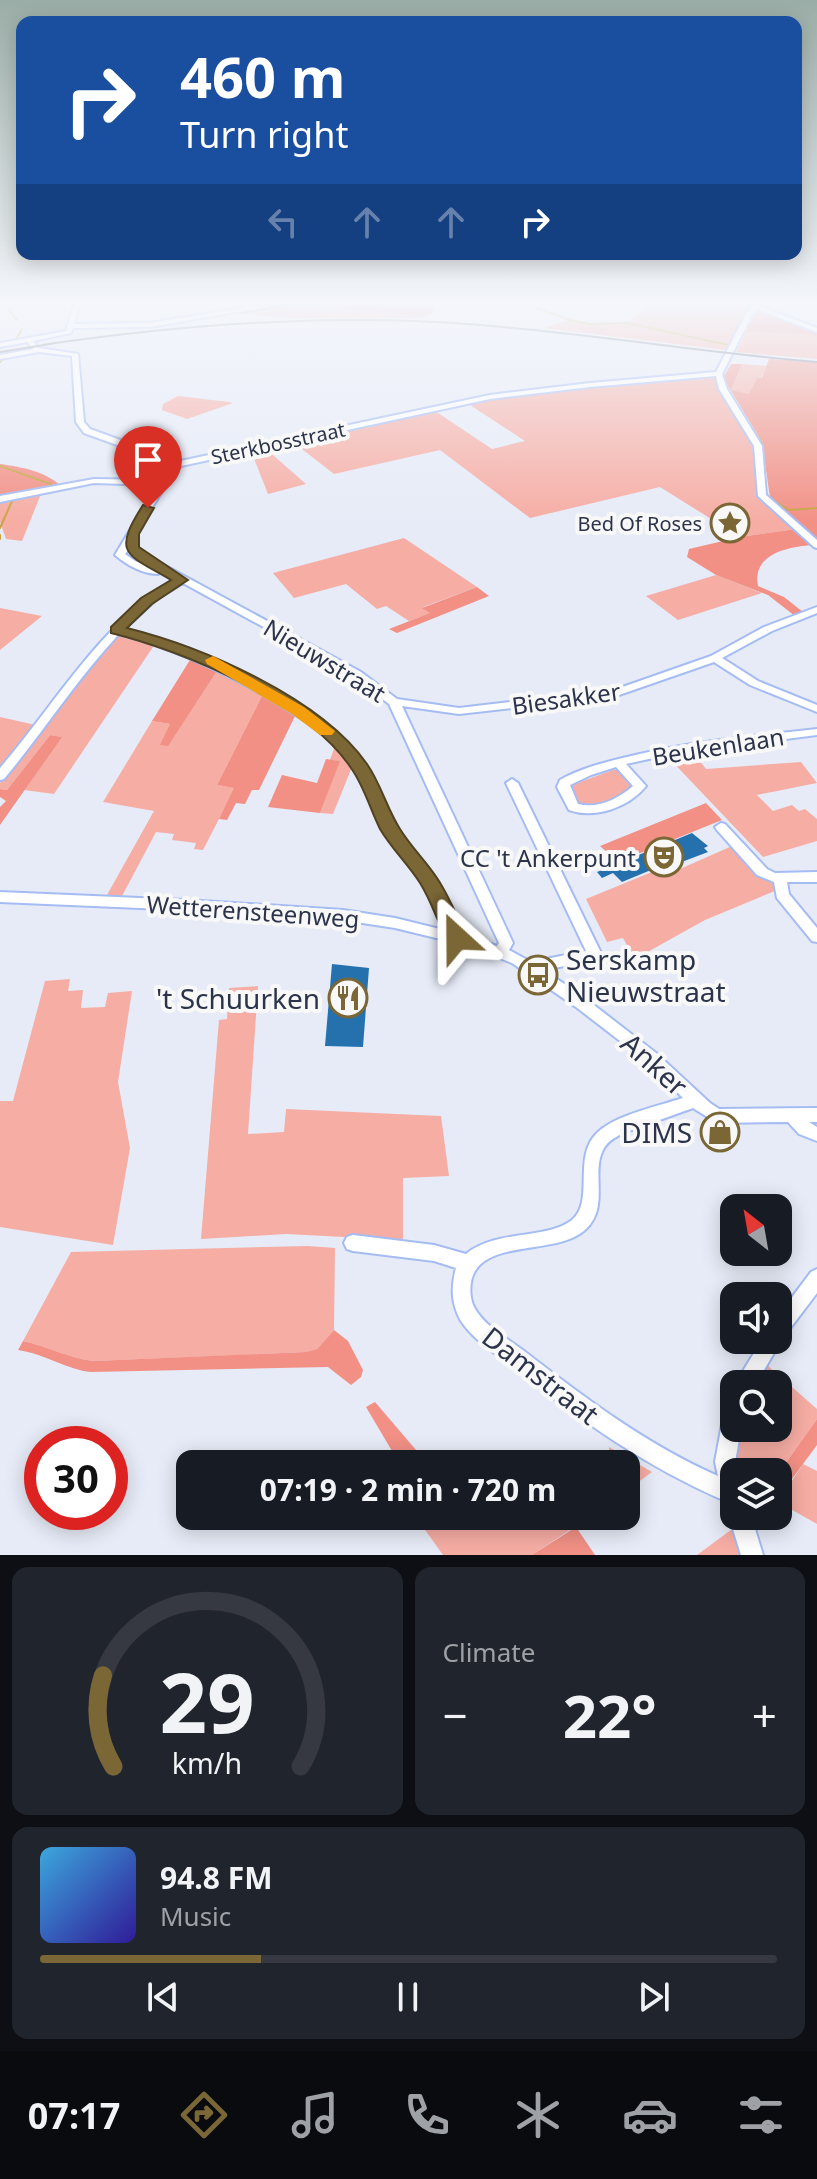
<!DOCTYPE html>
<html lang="en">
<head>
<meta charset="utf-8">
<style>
  :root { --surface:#171b24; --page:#20242c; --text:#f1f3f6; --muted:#9ea1a6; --line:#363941; --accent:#7b6635 }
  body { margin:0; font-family:"Noto Sans",sans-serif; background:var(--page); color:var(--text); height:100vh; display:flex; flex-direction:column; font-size:30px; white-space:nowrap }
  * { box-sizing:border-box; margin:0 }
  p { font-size:26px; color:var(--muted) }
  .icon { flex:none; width:44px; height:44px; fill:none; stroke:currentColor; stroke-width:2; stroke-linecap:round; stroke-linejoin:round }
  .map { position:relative; height:1555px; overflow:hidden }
  .sheet { display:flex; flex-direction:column; gap:12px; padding:12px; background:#0d0f14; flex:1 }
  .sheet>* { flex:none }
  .hud { position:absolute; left:16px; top:16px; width:786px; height:244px; border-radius:16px; box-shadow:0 4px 20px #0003; background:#1a4fa0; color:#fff; overflow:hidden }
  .needle { width:52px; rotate:329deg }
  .buttons { position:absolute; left:720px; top:1194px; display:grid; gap:16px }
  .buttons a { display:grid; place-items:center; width:72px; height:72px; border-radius:16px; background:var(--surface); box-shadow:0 4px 20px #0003; font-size:40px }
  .speed { position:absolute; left:24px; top:1426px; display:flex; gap:16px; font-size:40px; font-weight:700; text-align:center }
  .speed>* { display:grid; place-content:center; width:104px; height:104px; border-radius:50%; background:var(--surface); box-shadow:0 4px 20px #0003; line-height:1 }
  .speed .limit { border:12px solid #d22; background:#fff; color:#111 }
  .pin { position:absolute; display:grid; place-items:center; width:68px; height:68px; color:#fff; margin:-82px -34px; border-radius:50% 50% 50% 0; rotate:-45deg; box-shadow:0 0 8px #0007 }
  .pin .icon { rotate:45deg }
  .me { position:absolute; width:88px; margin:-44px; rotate:336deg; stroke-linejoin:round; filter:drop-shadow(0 0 6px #0008) }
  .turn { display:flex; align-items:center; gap:28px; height:168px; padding:0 32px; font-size:36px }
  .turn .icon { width:104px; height:104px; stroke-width:2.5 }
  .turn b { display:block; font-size:56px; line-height:68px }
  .lanes { display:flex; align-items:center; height:76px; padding:0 32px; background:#0003; justify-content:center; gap:40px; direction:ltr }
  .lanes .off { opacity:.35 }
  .big { font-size:60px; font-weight:700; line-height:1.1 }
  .sheet .widget { flex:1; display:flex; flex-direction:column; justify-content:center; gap:12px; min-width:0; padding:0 28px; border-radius:16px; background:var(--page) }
  .sheet .dial { align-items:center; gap:0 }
  .dial svg { height:208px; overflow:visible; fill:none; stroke:var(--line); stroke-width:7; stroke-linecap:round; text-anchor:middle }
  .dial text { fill:var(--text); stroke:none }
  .song { display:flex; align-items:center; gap:24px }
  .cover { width:96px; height:96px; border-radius:12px; background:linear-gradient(135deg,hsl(200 70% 55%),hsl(250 70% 35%)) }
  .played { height:8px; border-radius:4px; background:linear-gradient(90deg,var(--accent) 30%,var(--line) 30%) }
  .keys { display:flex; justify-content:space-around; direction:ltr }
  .heat { display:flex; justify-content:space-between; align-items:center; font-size:44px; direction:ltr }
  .sheet .tiles { flex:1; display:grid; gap:12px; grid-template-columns:1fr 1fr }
  .widget:last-child { grid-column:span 2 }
  .trip { position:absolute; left:176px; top:1450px; width:464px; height:80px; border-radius:16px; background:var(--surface); box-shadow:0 4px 20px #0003; font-weight:700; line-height:80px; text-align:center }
  .tabs { display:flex; height:128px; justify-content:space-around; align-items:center; background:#090b0e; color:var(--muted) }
  .tabs .icon { width:56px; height:56px }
  .tabs .on { color:var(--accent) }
  .tabs b { font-size:36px; color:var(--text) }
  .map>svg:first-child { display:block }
</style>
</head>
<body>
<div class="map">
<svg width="817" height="1555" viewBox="0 0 817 1555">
  <rect width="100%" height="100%" fill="#e6ebf7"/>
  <path fill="#f6ada4" d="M 300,305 L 418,315 L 433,313 L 422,318 L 287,318 L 246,314 Z
    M 649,305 L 748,305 L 751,309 L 730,344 L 635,324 L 727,345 L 725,350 L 544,328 L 569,320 L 593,324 L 628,323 Z
    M 746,332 L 817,335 L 817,359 L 736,352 Z
    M 742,364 L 768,366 L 761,378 L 757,378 L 749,395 L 731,390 Z
    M 710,375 L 716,377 L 728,404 L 751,439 L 759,494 L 796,529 L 740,537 L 660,487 L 530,518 L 440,450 L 334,474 L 293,442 L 435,411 L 492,449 L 525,441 L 467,403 L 583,386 Z
    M 178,396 L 229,402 L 233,403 L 187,419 L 162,410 L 163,404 Z
    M 265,448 L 306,484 L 268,494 L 251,451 Z
    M 41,494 L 22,541 L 6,539 L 0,522 L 0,501 Z
    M 404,538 L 477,587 L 423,607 L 431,613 L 409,621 L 386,606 L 377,609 L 346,584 L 294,598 L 273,573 Z
    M 716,575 L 762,593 L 678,620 L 646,596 Z
    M 0,608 L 42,616 L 0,650 Z
    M 117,633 L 157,641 L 54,794 L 24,790 L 61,737 L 50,735 L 7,790 L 0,789 L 0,783 Z
    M 219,668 L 264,692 L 217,785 L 235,788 L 203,850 L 194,849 L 196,843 L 172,840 L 174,834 L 156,832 L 122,896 L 107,895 L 154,811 L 103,802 L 152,721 L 170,724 L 168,745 Z
    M 0,717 L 40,726 L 0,773 Z
    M 336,743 L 354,762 L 333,814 L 320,813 L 339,761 L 330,760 Z
    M 692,751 L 706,769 L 801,762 L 817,783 L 757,795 L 773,811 L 792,805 L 799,811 L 805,809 L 817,819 L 817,841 L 763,857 L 666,755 Z
    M 613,770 L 620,770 L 635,784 L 631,793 L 591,808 L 579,806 L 569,786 Z
    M 732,846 L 757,874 L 775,882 L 777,890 L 705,920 L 635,959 L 623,938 L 607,942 L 586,899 L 674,863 L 680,869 Z
    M 70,979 L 68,991 L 83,990 L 81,1008 L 105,1007 L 108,993 L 132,991 L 118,1082 L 130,1148 L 113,1245 L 0,1227 L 0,1101 L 13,1101 L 45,981 Z
    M 258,986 L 248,1134 L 284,1132 L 286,1109 L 441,1116 L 449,1176 L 403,1178 L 403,1240 L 286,1234 L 201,1239 L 219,1020 L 227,1019 L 229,988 Z
    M 308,1246 L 335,1248 L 334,1330 L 317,1349 L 307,1352 L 94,1361 C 71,1359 47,1346 23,1341 L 71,1252 Z
    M 767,1365 L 817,1409 L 817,1419 L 778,1474 L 736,1472 L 734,1457 L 740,1428 L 778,1428 L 778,1384 L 757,1384 Z
    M 609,1447 L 652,1472 L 626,1491 L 626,1464 L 604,1464 L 609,1458 Z
    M 803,1464 L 817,1471 L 817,1524 L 778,1502 Z
    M 431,1516 L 499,1516 L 505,1526 L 520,1516 L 591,1516 L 532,1555 L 443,1555 L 423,1527 Z
    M 739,1524 L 745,1555 L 697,1555 Z"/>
  <path fill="#f29085" d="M 300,305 L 432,305 L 434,311 L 429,315 L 418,315 Z
    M 760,312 L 817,331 L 817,335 L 746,332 L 755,313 Z
    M 769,359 L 817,362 L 817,540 L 770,498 L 762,442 L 723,378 L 731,364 L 742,364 L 731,390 L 749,394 L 757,378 L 762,378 Z
    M 0,464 C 21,467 45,471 61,486 L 0,498 Z
    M 796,529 L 812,545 C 787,547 752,554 758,586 L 784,597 L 803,612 L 795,616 L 768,595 L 716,575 L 687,557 L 689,549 L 740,537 Z
    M 477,587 L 489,596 L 397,633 L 389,629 L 430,613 L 422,608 Z
    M 193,655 L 219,668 L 168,746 L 160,745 L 170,724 L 152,721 Z
    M 264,692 L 297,712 L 259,790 L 252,790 L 245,804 L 236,803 L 227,820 L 219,819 L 234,788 L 217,785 Z
    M 50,735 L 62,737 L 0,825 L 0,807 L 6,801 L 0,797 L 0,789 L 7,790 Z
    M 326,759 L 340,761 L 320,813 L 268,807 L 282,775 L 317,783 Z
    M 706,803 L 722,820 L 618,862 L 600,846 Z
    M 334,1330 L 348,1341 L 363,1370 L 361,1377 L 351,1385 L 328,1367 L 91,1372 C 68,1370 45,1354 18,1350 L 23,1341 C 47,1346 71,1359 94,1361 L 306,1352 L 317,1349 Z
    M 375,1402 L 428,1464 L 387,1464 L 395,1456 L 366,1407 Z
    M 817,1419 L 817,1445 L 778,1498 L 778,1474 Z
    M 576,1527 L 595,1555 L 532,1555 Z"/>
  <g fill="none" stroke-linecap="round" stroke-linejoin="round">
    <path stroke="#c9a345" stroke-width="2" d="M 14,305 L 9,310 L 17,320
      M 529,305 L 570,320 L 591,324 L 627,323 L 729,345 L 726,350
      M 17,338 L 22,329
      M 0,362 L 3,359
      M 747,421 L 762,443 L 764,469
      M 0,466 L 56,486 L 51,487
      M 773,500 L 789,510 L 817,508
      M 0,528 L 13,499
      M 0,535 L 0,539"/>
  </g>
  <path fill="#2471ae" d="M 692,833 L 708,846 L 704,848 L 708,852 L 679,863 L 675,860 L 622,882 L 613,873 L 602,878 L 597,872 Z
    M 332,964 L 369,968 L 363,1047 L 325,1046 Z"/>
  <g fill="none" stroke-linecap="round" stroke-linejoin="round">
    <defs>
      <path id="minor" d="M 74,305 L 80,305 L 74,324 L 150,323 L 263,305 L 276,305 L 150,327 L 73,328 L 71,333 L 33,341 L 39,348 L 78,354 L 84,422 L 90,429 L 159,454 L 171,463 L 490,395 L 590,383 L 716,372 L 746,314 L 752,307 L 748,305 L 756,305 L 817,328 L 817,332 L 757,309 L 752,315 L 722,374 L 727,389 L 762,446 L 766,495 L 817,540 L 817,548 L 814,547 L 758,496 L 754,446 L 719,389 L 716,376 L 590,387 L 490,399 L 172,468 L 167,483 L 136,534 L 136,543 L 140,552 L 361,672 L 397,699 L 459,708 L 614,690 L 711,656 L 764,627 L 817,607 L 817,613 L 772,631 L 722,658 L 758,681 L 817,705 L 817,712 L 750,685 L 714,662 L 616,696 L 459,714 L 402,706 L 513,943 L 509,950 L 531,962 L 586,951 L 506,783 L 512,779 L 518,783 L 602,955 L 600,959 L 595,960 L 544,970 L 586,999 L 656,1053 L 710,1103 L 719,1109 L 817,1108 L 817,1122 L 809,1122 L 817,1127 L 817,1141 L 799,1134 L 788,1122 L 717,1123 L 693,1108 L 623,1133 C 616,1137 609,1140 604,1148 C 590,1172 610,1206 586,1229 C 559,1255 493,1240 475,1271 C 469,1281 469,1297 474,1307 C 484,1326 507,1338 524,1351 C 585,1398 647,1445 718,1476 L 715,1462 L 724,1413 L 727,1406 L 734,1403 L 734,1428 L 741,1428 L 735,1462 L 738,1472 L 734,1472 L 734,1516 L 751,1516 L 763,1555 L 741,1555 L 729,1516 L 731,1511 L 727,1509 L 723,1500 C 647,1467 581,1421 516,1369 C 498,1355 474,1341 461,1321 C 451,1303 451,1287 456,1268 L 434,1261 L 353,1251 L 347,1249 L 344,1243 L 347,1237 L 353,1235 L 434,1245 L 466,1254 C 497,1229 546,1240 572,1220 C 595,1201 572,1157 597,1133 C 615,1115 659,1106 683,1098 L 646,1061 L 576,1007 L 512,963 L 469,946 L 395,928 L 343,920 L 186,910 L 0,902 L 0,892 L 186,900 L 343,910 L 395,918 L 448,931 C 437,895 411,868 390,838 C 374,814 368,786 351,763 C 331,736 303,719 275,702 C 225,672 176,649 119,634 C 77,679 44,731 4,779 L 0,780 L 0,768 C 57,702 99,625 175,579 L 133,556 L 129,549 L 125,554 L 135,561 L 158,570 L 158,574 C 143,574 127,565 115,555 L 157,485 L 94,483 L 0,502 L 0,496 L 94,479 L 160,480 L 165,467 L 153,458 L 84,433 L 76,422 L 72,356 L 39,352 L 0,359 L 0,355 L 33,349 L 27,342 L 0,347 L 0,343 L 66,331 ZM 183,583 L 353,676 L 389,704 L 499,943 L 497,946 L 463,935 C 450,895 422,865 399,831 C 383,807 375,779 358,756 C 338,730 309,713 281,696 C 231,666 181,644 124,629 L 158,598 Z
        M 817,729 L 817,735 L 681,752 L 626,764 L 646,786 C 628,808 595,819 569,810 L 557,787 L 560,780 C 581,768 606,762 631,756 C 692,741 755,736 817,729 ZM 616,767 L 633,786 C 618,799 598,809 578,804 L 570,785 L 591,775 Z
        M 721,823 L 725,824 L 767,869 L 775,873 L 817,872 L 817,882 L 787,882 L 789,894 L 817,928 L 817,942 L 812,941 L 777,898 L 774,882 L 757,875 L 717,830 L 715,827 Z
        M 817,1269 L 817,1293 L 782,1339 L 756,1384 L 735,1384 L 762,1340 L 778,1340 L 778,1316 L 811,1272 Z"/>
    </defs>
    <use href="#minor" stroke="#a5bcf3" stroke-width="4"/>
    <use href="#minor" fill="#fff" fill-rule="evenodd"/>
    <path stroke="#767e90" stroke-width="2" d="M 241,313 L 291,305
      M 42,345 C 179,325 316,314 454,323 C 576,331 696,352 817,362
      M 0,352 L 51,344"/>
  </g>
  <linearGradient id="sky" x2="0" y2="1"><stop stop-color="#9bada7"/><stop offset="0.58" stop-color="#f4f6fb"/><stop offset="1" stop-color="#f4f6fb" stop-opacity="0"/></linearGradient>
  <rect width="817" height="522" fill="url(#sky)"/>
  <path fill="#7b6635" stroke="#504222" stroke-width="2" d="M 143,505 L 154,508 L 139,534 L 139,547 L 188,580 L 152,604 L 127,628 C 203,647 321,698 367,764 C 381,784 387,809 400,829 C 411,847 426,861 437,878 C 449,896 458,918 467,938 L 464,943 L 449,943 C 438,924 432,902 420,883 C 408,864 391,848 380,829 C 370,809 364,786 351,768 C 308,703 184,651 111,633 L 111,627 L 141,598 L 171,580 C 127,554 111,555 143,505 Z"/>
  <path fill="#f59e0b" d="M 213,656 L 304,707 L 335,731 L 332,735 L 320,735 L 292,714 L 207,664 L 205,660 Z"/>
  <defs>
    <symbol id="sight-ring" viewBox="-11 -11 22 22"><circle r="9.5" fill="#f8f8f8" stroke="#7b6635" stroke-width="1.5"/><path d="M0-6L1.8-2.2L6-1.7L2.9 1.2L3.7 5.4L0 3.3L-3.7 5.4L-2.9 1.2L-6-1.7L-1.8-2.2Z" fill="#7b6635"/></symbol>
    <symbol id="theatre-ring" viewBox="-11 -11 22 22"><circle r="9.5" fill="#f8f8f8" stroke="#7b6635" stroke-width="1.5"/><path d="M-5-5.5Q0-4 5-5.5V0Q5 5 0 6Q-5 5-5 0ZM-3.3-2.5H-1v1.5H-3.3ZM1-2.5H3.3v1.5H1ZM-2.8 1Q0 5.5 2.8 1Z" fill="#7b6635"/></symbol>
    <symbol id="bus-ring" viewBox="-11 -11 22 22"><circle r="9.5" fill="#f8f8f8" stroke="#7b6635" stroke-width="1.5"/><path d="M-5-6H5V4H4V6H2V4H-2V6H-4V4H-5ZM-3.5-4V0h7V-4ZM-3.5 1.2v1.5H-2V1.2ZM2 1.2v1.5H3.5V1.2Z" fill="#7b6635"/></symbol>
    <symbol id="restaurant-ring" viewBox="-11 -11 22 22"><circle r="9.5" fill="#f8f8f8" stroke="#7b6635" stroke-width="1.5"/><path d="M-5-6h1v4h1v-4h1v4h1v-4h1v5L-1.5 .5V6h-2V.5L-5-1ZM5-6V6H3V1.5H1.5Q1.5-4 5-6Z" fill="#7b6635"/></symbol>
    <symbol id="shop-ring" viewBox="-11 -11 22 22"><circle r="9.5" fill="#f8f8f8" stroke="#7b6635" stroke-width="1.5"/><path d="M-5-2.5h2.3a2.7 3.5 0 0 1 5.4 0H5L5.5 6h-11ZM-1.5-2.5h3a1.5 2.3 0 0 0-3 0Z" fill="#7b6635"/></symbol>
  </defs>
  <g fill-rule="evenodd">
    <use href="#sight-ring" x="708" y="501" width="44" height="44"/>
    <use href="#theatre-ring" x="642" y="835" width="44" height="44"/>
    <use href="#bus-ring" x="516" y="953" width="44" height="44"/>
    <use href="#restaurant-ring" x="326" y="976" width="44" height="44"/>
    <use href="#shop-ring" x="698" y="1110" width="44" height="44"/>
  </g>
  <g text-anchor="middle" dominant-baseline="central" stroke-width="8" stroke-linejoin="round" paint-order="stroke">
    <g font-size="20" fill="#2b344a" stroke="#f8f8f8">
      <text transform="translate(278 443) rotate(-12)">Sterkbosstraat</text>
    </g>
    <g font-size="20" fill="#2b344a" stroke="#f8f8f8" text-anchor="end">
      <text x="702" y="523">Bed Of Roses</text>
    </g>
    <g font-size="24" fill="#2b344a" stroke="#f8f8f8">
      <text transform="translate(325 660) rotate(31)">Nieuwstraat</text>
      <text transform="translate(566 698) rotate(-8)">Biesakker</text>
      <text transform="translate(718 746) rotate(-9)">Beukenlaan</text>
      <text transform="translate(253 911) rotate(4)">Wetterensteenweg</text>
    </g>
    <g font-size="24" fill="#2b344a" stroke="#f8f8f8" text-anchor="end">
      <text x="636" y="857">CC 't Ankerpunt</text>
    </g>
    <g font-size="28" fill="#2b344a" stroke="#f8f8f8" text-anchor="end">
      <text x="566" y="959" text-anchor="start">Serskamp<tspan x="566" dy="32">Nieuwstraat</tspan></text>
      <text x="320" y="998">'t Schuurken</text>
      <text x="692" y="1132">DIMS</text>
    </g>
    <g font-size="28" fill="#2b344a" stroke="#f8f8f8">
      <text transform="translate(655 1064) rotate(42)">Anker</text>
      <text transform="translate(541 1375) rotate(38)">Damstraat</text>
    </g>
  </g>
</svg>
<div class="buttons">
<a><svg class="needle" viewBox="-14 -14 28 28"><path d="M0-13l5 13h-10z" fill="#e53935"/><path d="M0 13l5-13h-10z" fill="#9ea1a6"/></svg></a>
<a><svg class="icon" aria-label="sound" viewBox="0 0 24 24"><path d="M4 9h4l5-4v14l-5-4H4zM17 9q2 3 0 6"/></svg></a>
<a><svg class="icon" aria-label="search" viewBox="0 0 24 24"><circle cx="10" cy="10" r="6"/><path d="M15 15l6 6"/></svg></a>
<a><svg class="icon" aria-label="layers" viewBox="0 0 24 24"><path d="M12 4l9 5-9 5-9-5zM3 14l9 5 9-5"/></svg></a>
</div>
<div class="speed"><div class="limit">30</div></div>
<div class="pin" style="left:148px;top:508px;background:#d93025"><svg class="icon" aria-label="arrive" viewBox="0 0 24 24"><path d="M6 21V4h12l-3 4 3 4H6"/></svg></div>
<svg class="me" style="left:457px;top:938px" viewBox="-20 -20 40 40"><path d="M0-17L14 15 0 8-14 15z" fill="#7b6635" stroke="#fff" stroke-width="4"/></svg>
<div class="trip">07:19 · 2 min · 720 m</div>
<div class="hud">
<div class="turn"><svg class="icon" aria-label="right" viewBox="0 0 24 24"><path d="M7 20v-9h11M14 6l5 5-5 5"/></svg><div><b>460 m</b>Turn right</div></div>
<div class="lanes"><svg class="icon off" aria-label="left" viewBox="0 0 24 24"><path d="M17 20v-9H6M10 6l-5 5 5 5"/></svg><svg class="icon off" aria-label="ahead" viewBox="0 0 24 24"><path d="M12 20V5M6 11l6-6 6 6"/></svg><svg class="icon off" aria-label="ahead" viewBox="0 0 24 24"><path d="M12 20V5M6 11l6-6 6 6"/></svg><svg class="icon" aria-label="right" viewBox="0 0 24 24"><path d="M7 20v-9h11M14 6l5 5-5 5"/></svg></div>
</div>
</div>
<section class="sheet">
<div class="tiles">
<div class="widget dial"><svg viewBox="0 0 100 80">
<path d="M14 69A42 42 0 1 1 86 69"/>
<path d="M14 69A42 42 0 0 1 10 34" stroke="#7b6635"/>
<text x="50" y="56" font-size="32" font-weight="700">29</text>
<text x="50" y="72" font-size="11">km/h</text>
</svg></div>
<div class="widget"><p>Climate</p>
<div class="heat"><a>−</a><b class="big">22°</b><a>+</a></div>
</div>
<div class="widget">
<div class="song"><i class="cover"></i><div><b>94.8 FM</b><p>Music</p></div></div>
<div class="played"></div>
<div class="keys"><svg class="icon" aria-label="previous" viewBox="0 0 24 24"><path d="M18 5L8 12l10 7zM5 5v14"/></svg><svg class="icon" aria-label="pause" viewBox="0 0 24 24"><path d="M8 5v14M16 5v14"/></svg><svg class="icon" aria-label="next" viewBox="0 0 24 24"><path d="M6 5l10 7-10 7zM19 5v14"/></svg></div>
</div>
</div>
</section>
<nav class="tabs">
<b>07:17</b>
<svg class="icon on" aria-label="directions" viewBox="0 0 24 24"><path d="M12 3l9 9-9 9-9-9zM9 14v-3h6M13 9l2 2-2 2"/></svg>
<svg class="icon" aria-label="music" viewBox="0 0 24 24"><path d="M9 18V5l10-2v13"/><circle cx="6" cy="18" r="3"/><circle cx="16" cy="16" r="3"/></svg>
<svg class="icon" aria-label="phone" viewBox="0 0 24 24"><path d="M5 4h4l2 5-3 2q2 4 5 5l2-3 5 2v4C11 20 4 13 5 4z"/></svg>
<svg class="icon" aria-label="climate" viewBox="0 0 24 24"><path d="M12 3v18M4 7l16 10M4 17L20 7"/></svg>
<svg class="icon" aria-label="car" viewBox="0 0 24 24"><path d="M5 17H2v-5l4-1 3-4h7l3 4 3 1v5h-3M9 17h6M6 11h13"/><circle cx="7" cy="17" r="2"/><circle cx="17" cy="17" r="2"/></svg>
<svg class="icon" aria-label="filters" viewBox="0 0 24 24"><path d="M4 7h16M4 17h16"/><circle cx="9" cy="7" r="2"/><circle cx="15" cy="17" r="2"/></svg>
</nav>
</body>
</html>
